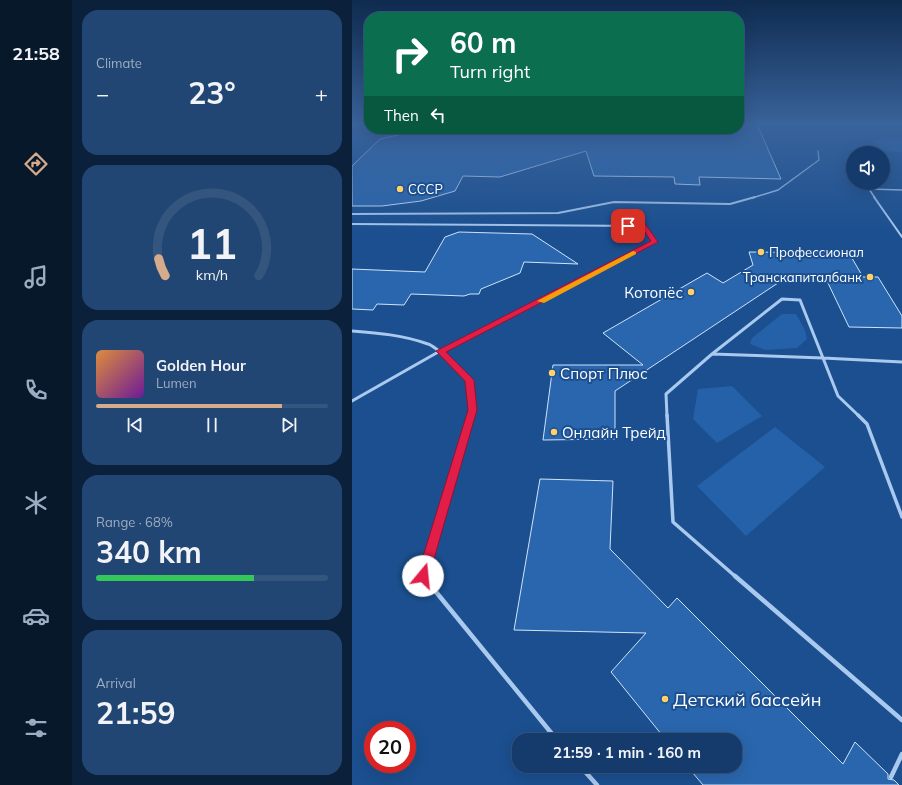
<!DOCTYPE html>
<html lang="en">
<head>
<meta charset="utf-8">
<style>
  :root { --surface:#143b6b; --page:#214673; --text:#f1f3f6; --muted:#9dadc1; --line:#33557e; --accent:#d6ab8b }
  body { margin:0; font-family:Mulish,sans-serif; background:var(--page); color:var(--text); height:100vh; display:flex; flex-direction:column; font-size:15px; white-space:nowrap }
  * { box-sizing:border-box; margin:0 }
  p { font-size:13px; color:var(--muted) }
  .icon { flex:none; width:22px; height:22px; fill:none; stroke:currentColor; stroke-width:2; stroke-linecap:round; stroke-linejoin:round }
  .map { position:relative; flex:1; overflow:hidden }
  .sheet { display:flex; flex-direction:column; gap:10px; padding:10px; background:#0b203b; width:280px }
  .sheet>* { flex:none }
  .banner { position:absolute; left:12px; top:12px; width:380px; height:122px; border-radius:16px; box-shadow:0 4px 16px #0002,0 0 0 1px var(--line); background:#0b6e4f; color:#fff; overflow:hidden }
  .controls { position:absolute; left:494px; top:146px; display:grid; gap:8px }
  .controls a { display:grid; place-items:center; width:44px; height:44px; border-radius:50%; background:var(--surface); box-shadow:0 4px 16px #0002,0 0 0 1px var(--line); font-size:20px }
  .speed { position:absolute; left:12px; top:721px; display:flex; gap:8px; font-size:20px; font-weight:700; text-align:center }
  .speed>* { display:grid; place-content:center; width:52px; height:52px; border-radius:50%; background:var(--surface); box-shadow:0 4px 16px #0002,0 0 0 1px var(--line); line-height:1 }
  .speed .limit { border:6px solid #d22; background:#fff; color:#111 }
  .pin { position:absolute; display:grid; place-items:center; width:34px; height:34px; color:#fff; margin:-17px; border-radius:8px; box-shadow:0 2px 6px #0006 }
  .me { position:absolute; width:44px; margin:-22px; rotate:17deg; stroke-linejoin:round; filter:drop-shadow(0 0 3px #0008) }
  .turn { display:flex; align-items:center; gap:14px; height:84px; padding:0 20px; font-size:18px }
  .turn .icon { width:52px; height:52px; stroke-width:2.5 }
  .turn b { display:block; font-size:28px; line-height:34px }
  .then { display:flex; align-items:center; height:38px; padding:0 20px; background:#0003; gap:8px; font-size:15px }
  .big { font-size:30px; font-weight:700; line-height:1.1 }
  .sheet .tile { flex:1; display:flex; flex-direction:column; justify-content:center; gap:6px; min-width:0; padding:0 14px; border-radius:16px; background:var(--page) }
  .sheet .dial { align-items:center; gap:0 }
  .dial svg { height:104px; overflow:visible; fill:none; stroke:var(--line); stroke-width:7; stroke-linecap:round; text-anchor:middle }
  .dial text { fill:var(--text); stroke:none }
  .song { display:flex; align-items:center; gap:12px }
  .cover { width:48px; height:48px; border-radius:6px; background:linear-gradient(135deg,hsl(30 70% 55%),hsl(280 70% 35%)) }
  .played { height:4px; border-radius:2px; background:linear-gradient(90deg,var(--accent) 80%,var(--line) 80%) }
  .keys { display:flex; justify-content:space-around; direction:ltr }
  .heat { display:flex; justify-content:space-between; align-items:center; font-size:22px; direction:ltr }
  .charge { height:6px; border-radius:3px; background:linear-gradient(90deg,#34c759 68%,var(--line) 0) }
  .trip { position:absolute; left:160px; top:733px; width:230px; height:40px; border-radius:16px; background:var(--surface); box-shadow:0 4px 16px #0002,0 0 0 1px var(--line); font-weight:700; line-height:40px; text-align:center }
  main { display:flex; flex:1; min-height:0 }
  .tab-bar { display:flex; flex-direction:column; width:72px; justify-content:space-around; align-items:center; background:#08182b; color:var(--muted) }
  .tab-bar .icon { width:28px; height:28px }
  .tab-bar .selected { color:var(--accent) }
  .tab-bar b { font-size:18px; color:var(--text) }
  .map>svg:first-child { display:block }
</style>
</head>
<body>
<main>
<nav class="tab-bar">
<b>21:58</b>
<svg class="icon selected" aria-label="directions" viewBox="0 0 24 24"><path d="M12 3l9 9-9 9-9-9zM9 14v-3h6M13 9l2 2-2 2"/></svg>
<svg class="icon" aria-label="music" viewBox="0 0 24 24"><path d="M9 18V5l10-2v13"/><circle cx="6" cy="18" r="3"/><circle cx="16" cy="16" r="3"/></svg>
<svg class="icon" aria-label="phone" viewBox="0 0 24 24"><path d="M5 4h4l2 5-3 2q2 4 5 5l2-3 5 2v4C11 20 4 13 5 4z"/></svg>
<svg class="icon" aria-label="climate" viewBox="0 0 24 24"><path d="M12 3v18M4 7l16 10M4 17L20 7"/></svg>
<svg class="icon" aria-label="car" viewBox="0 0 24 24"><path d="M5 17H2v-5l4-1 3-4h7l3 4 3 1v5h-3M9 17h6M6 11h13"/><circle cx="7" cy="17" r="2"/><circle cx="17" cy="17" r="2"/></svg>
<svg class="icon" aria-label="filters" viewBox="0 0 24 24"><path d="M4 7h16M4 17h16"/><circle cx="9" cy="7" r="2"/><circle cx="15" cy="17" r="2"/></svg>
</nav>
<section class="sheet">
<div class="tile"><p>Climate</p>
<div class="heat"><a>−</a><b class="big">23°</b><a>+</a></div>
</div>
<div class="tile dial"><svg viewBox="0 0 100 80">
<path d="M14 69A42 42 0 1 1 86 69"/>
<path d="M14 69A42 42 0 0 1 9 56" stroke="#d6ab8b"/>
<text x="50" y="56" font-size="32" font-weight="700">11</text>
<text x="50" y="72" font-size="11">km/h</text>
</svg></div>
<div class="tile">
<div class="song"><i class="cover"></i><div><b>Golden Hour</b><p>Lumen</p></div></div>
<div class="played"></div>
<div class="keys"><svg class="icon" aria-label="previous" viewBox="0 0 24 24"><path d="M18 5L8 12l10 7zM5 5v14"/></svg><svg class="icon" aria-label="pause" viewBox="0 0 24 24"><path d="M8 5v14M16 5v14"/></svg><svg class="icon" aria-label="next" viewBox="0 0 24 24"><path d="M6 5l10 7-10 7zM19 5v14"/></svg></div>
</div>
<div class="tile"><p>Range · 68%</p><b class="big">340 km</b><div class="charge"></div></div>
<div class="tile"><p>Arrival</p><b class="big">21:59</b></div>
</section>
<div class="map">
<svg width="550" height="785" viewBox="0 0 550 785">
  <rect width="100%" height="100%" fill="#1b4f8f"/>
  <path fill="#2461a8" d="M 519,139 L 550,139 L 550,152 L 530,151 Z
    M 430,314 L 444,314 L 453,330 L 455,339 L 445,348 L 413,350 L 398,344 L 400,338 Z
    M 380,386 L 410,416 L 365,443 L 341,419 L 346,389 Z
    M 423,427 L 473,467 L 394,536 L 345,486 Z"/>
  <path fill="#2a66ad" stroke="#cfe3fa" d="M 387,124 L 405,124 L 429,179 L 347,177 L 348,185 L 323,184 L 322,177 L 242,176 L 234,151 L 148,177 L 111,176 L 103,191 L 69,201 L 30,206 L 0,206 L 0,166 L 28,139 L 50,134 L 55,129 L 387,129 Z
    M 107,232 L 180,234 L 226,264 L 172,262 L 168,273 L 129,289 L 127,294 L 118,294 L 112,296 L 59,294 L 52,305 L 25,304 L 21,310 L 0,309 L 0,269 L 73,272 L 93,237 Z
    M 397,252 L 497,253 L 511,277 L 526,277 L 550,316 L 550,328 L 497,327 L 475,281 L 429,281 L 263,391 L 263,439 L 191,440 L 201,365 L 291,365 L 251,333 L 355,273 L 371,283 L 401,265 Z
    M 188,479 L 261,481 L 258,549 L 316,608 L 325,598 L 491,764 L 503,742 L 536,774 L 536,779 L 542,780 L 547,785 L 351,785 L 335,766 L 383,766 L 383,740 L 314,740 L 259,672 L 294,633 L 162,630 Z"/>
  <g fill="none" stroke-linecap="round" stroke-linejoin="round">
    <path stroke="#a9c9ee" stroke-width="1.5" d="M 400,198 L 426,190 L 467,160 L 466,151
      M 523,198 L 517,189 L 550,190"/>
    <path stroke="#a9c9ee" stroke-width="2" d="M 522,197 L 550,237
      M 0,214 L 206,213 L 262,202 L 378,204 L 403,197
      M 0,224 L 292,226 L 303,242 L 203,293"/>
    <path stroke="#a9c9ee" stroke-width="3" d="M 430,299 L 448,300 L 471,358 L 360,354 Z
      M 0,331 C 26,333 51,335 76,344 C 83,346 114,373 117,380 C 121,389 122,407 119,416
      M 0,401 L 88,351 L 205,292
      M 315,416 L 314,394 L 360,354
      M 507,416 L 486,396 L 471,358 L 550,362"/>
    <path stroke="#a9c9ee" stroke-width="3.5" d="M 315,415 L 321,522 L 384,577
      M 506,415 L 515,424 L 550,517
      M 72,577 L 119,415"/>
    <path stroke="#a9c9ee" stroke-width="4.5" d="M 71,576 L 205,740
      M 383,576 L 550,720
      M 228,766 L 245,785
      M 539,777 L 550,754"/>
  </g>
  <linearGradient id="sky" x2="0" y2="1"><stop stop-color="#0f2b4f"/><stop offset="0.53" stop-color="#39639b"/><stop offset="1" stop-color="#39639b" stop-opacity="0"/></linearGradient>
  <rect width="550" height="234" fill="url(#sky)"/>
  <path fill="#e11d48" stroke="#92132f" d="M 276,224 L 294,225 L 306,242 L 94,352 L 122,380 L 125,410 L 77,576 L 75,580 L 71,582 L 67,580 L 65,576 L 116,410 L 113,381 L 84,351 L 299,241 L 290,228 L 274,227 L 274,224 Z"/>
  <path fill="#f59e0b" d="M 281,251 L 284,252 L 284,254 L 192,303 L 185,301 Z"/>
  <g fill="#ffd166" stroke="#1b4f8f" stroke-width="1.5">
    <circle cx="48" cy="189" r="4"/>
    <circle cx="409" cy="252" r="4"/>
    <circle cx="518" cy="277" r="4"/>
    <circle cx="339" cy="292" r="4"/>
    <circle cx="200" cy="373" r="4"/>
    <circle cx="202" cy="432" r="4"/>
    <circle cx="313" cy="699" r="4"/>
  </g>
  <g text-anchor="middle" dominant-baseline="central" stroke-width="4" stroke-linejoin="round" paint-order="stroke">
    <g font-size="13" fill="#fff" stroke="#1b4f8f" text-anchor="start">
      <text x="56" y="189">СССР</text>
      <text x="417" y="252">Профессионал</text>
      <text x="510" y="277" text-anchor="end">Транскапиталбанк</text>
    </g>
    <g font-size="15" fill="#fff" stroke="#1b4f8f" text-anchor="start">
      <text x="331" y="292" text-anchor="end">Котопёс</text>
      <text x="208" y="373">Спорт Плюс</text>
      <text x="210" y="432">Онлайн Трейд</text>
    </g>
    <g font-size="18" fill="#fff" stroke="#1b4f8f" text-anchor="start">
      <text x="321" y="699">Детский бассейн</text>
    </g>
  </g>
</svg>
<div class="controls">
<a><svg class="icon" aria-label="sound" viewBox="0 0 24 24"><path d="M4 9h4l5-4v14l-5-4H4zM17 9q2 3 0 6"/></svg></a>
</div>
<div class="speed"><div class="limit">20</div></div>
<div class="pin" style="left:276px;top:226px;background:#d93025"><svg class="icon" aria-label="arrive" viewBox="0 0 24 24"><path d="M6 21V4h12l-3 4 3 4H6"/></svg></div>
<svg class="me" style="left:71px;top:576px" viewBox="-20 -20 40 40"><circle r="19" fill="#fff"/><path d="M0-13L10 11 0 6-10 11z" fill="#e11d48"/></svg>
<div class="trip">21:59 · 1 min · 160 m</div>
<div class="banner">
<div class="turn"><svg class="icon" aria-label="right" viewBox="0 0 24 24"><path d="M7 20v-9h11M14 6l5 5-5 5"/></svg><div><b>60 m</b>Turn right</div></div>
<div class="then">Then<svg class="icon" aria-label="left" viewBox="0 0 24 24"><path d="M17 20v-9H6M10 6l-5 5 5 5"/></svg></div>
</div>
</div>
</main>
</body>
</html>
